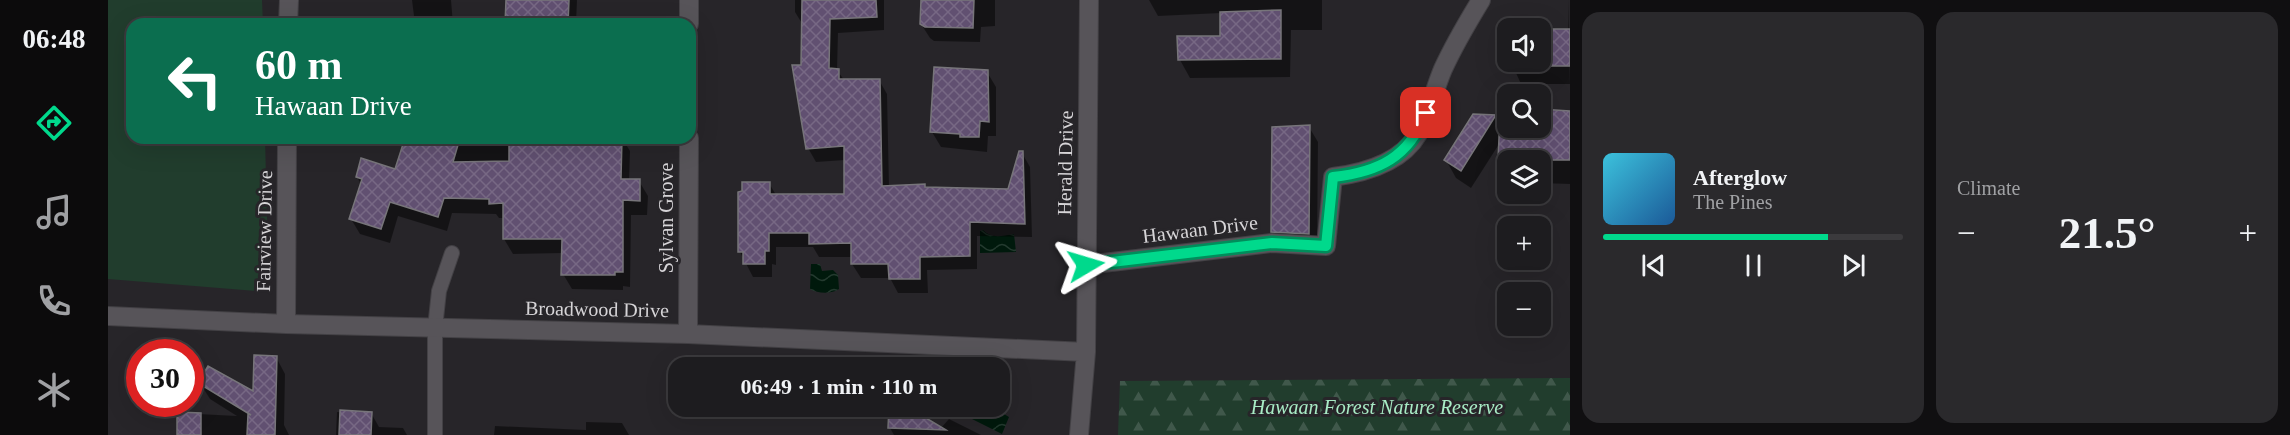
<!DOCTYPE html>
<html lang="en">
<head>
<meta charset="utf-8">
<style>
  :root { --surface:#1d1c1f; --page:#2a292c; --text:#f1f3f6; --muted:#a0a1a4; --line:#3b3a3d; --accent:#00d98c }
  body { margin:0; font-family:Georgia,serif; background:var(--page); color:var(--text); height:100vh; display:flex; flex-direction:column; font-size:22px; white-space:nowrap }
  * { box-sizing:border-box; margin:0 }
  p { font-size:20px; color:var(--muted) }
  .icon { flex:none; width:33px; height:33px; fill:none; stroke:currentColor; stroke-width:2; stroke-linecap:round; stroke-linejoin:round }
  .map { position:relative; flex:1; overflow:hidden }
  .side { display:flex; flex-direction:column; gap:12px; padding:12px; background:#100f11; width:720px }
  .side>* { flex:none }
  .guide { position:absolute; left:18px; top:18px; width:570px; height:126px; border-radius:18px; box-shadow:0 6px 24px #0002,0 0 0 2px var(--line); background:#0b6e4f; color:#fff; overflow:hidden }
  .fabs { position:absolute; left:1389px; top:18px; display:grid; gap:12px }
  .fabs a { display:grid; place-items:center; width:54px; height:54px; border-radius:12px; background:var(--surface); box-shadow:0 6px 24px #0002,0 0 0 2px var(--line); font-size:30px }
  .speed { position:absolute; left:18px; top:339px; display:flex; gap:12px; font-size:30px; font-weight:700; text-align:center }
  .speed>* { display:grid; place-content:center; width:78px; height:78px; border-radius:50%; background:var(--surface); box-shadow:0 6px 24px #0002,0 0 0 2px var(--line); line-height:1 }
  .speed .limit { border:9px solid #d22; background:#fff; color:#111 }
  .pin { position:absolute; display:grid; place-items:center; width:51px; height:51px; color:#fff; margin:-26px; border-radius:12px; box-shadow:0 3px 9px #0006 }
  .me { position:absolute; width:66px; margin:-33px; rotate:83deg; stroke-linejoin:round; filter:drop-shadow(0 0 4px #0008) }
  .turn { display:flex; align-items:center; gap:21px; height:126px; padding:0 30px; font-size:27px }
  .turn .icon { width:78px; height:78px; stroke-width:2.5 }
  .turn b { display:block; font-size:42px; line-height:51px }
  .big { font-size:45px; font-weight:800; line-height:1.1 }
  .side .tile { flex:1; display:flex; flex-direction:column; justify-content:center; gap:9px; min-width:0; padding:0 21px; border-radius:18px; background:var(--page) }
  .song { display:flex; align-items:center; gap:18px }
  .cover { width:72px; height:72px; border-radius:9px; background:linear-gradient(135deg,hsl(190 70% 55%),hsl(210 70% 35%)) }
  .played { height:6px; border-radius:3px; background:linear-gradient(90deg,var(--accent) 75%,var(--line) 75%) }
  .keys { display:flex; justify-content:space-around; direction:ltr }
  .heat { display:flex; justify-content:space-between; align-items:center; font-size:33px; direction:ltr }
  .side .tiles { flex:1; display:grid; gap:12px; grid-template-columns:repeat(2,1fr) }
  .trip { position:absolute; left:560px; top:357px; width:342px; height:60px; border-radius:18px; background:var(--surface); box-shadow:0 6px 24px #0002,0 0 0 2px var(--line); font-weight:800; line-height:60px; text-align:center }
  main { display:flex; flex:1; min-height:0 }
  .tab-bar { display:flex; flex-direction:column; width:108px; justify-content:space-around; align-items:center; background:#0c0b0c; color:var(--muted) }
  .tab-bar .icon { width:42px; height:42px }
  .tab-bar .current { color:var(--accent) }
  .tab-bar b { font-size:27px; color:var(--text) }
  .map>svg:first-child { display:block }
</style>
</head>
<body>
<main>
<nav class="tab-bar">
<b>06:48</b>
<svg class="icon current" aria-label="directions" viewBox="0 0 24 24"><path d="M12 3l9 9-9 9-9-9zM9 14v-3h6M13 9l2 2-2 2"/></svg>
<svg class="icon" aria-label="music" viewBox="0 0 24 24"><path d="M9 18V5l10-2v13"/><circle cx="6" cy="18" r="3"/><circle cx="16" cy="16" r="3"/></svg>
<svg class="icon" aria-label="phone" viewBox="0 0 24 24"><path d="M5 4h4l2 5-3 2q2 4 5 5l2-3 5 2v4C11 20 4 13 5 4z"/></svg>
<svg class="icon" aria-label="climate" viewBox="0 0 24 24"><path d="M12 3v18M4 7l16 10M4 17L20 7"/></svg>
</nav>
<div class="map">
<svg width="1462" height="435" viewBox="0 0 1462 435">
  <defs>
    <pattern id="forest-firs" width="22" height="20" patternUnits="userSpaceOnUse" patternTransform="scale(1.5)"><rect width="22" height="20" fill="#213d2d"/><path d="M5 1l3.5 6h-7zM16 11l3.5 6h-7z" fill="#40584b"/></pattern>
    <pattern id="water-waves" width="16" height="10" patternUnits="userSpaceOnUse" patternTransform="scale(1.5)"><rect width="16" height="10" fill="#00190c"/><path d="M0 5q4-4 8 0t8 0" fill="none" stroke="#243a2f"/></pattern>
    <pattern id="building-cross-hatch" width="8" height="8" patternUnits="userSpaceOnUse" patternTransform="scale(1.5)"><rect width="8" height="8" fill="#615071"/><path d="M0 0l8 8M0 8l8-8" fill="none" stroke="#776884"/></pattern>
  </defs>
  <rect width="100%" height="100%" fill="#272529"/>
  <path fill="url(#forest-firs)" d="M 1462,378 L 1462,435 L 1010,435 L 1012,381 Z"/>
  <path fill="#213d2d" d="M 0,0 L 154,0 L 155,24 L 24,24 L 24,138 L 157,138 L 161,292 L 0,279 Z"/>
  <path fill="url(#water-waves)" d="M 875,230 C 884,239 893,236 906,234 L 908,252 L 872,253 L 872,231 Z
    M 703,264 L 712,264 L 714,271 L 725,270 L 730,275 L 731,289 C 724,294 710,294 702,289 Z
    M 869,406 L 884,407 L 901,417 L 894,434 L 864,419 Z"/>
  <path fill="#0007" d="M 304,0 L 343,0 L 345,24 L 307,24 Z
    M 412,0 L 469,0 L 468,24 L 399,24 Z
    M 687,0 L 776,0 L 776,30 L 730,33 L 729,70 L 736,80 L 771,80 L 779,94 L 781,187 L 816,185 L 818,189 L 901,191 L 914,153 L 922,167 L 924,237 L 869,236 L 869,269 L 819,270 L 820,293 L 790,293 L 782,278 L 753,278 L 744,264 L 744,257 L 711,257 L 705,247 L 668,247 L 668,265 L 664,264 L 664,277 L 645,277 L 632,252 L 661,183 L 668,195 L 738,195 L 737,160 L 708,162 L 700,148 L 694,66 L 695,25 L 687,12 Z
    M 814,0 L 887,0 L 887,26 L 873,27 L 872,42 L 826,41 L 822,38 L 813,24 Z
    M 1041,0 L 1214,0 L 1214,30 L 1183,30 L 1182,77 L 1082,78 L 1072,60 L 1114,38 L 1113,13 L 1050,16 Z
    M 1460,0 L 1462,84 L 1413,84 L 1403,62 L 1432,62 L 1460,31 Z
    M 879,72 L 888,87 L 888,136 L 880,136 L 879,152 L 833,147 L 824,132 Z
    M 1432,111 L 1462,113 L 1462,184 L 1432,183 L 1432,160 L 1400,160 L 1400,183 L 1391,169 L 1393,141 L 1363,188 L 1348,178 L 1338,160 L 1366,116 L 1387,117 L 1393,128 L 1432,128 Z
    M 1201,127 L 1210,142 L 1209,248 L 1174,247 L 1165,231 Z
    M 298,138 L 514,138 L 522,151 L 521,181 L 531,181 L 540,196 L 539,215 L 523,215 L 522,287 L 515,286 L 515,290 L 464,289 L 455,274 L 455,253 L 405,254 L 396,239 L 396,218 L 391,218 L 388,214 L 344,213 L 339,231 L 290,216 L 282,243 L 252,234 L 243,219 L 253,184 L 249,177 L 288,171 Z
    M 168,357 L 177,374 L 176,425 L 181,435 L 70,435 L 71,413 L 129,416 L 102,399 L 92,383 L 147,394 Z
    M 782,406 L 806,406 L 806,413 L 833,428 L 841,419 L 873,435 L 786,435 L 782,428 Z
    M 229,412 L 263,413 L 271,427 L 295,428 L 299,435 L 228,435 Z
    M 478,422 L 514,423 L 521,435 L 386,435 L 387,426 L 478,430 Z"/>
  <path fill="url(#building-cross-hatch)" stroke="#77757a" stroke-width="1.5" d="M 398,0 L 461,0 L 460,24 L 397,24 Z
    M 694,0 L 768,0 L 769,17 L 722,19 L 721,68 L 731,69 L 731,79 L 772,79 L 774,186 L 817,184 L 817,187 L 900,189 L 911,151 L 915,151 L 917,224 L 862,222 L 862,256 L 812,257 L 812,279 L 781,279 L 780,264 L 743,264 L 743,243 L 701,244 L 701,233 L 661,233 L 661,251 L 657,251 L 657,264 L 635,264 L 635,252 L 630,252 L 630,192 L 634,191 L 634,182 L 662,182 L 662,194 L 736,194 L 736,146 L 698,149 L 684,65 L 693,65 Z
    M 813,0 L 866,0 L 865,28 L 817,27 L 812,24 Z
    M 1173,10 L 1173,59 L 1070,60 L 1069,36 L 1112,36 L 1112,12 Z
    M 1432,29 L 1462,29 L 1462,66 L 1432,66 Z
    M 826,67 L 880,70 L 881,122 L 872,121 L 871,137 L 852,137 L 852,134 L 822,132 Z
    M 1432,109 L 1462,111 L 1462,160 L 1390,160 L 1392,116 L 1400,116 L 1400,128 L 1432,128 Z
    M 1365,114 L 1388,115 L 1353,171 L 1336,160 Z
    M 1202,125 L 1201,234 L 1163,232 L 1164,127 Z
    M 297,138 L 352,138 L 345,162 L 401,161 L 401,141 L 407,141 L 407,138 L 514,138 L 513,179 L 532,179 L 532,201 L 515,200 L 515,272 L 507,272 L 507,275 L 453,275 L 454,239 L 395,239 L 395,203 L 381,204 L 381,199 L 336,198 L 330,217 L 282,202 L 273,229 L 241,219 L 254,179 L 248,177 L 253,158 L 287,169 Z
    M 146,355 L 169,356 L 167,435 L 139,435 L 140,414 L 143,415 L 90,383 L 100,366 L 145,391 Z
    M 781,406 L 798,406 L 838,430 L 780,428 Z
    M 232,410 L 264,412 L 263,435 L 231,435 Z
    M 69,412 L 93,413 L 93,435 L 69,435 Z"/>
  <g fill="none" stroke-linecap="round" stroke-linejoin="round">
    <defs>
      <path id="lane" d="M 327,435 L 327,328 L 331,291 L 344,253"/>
      <path id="street" d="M 180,24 L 181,0
        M 581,24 L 581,0
        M 978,265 L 1164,243 L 1218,246 L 1225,177 C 1256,173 1293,163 1310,134 C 1321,115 1326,90 1335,69 C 1346,45 1359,23 1373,0
        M 0,316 L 178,324 L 580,334 L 978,352
        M 178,324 L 179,138
        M 580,334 L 581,138
        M 971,435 L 978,352 L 981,0"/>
    </defs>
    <use href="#lane" stroke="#434145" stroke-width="16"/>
    <use href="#street" stroke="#434145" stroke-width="20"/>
    <use href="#lane" stroke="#575459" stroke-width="14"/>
    <use href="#street" stroke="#575459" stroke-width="18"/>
  </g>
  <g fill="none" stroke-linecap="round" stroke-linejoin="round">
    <defs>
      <path id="route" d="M 978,265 L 1164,243 L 1218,246 L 1225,177 C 1271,172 1301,157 1318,113"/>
    </defs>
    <use href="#route" stroke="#008d5b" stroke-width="15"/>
    <use href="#route" stroke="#00d98c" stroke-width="10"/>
  </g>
  <g text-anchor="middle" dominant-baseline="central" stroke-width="6" stroke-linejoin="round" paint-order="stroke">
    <g font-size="20" fill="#d6d4d7" stroke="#272529">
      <text transform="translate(957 163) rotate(-89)">Herald Drive</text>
      <text transform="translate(558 218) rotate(-90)">Sylvan Grove</text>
      <text transform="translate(1092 229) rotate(-7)">Hawaan Drive</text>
      <text transform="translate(156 231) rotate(-89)">Fairview Drive</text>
      <text transform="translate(489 309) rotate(1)">Broadwood Drive</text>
    </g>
    <g font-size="20" font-style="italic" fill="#a8ebc5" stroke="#272529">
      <text x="1269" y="407">Hawaan Forest Nature Reserve</text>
    </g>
  </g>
</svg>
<div class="fabs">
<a><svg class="icon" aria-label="sound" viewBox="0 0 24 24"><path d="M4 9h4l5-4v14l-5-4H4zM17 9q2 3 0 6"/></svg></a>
<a><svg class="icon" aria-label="search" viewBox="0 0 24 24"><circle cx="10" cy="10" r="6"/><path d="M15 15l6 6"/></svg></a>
<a><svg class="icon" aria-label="layers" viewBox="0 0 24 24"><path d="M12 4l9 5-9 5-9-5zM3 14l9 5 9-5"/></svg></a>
<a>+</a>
<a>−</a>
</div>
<div class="speed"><div class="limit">30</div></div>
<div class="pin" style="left:1318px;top:113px;background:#d93025"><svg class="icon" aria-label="arrive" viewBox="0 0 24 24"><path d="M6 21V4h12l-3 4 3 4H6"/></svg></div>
<svg class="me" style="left:978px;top:265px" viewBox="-20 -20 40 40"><path d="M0-17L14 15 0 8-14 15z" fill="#00d98c" stroke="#fff" stroke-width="4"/></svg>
<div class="trip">06:49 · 1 min · 110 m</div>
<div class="guide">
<div class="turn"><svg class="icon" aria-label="left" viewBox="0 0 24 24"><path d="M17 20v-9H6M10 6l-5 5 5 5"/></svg><div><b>60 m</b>Hawaan Drive</div></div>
</div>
</div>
<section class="side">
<div class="tiles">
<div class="tile">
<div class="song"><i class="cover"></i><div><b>Afterglow</b><p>The Pines</p></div></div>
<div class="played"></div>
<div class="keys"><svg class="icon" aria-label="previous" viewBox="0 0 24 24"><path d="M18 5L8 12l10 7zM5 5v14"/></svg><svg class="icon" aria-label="pause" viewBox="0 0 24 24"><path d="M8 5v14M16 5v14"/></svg><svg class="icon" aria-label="next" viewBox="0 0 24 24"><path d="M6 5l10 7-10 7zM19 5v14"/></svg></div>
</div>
<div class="tile"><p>Climate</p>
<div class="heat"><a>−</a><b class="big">21.5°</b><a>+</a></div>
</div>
</div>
</section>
</main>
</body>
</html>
